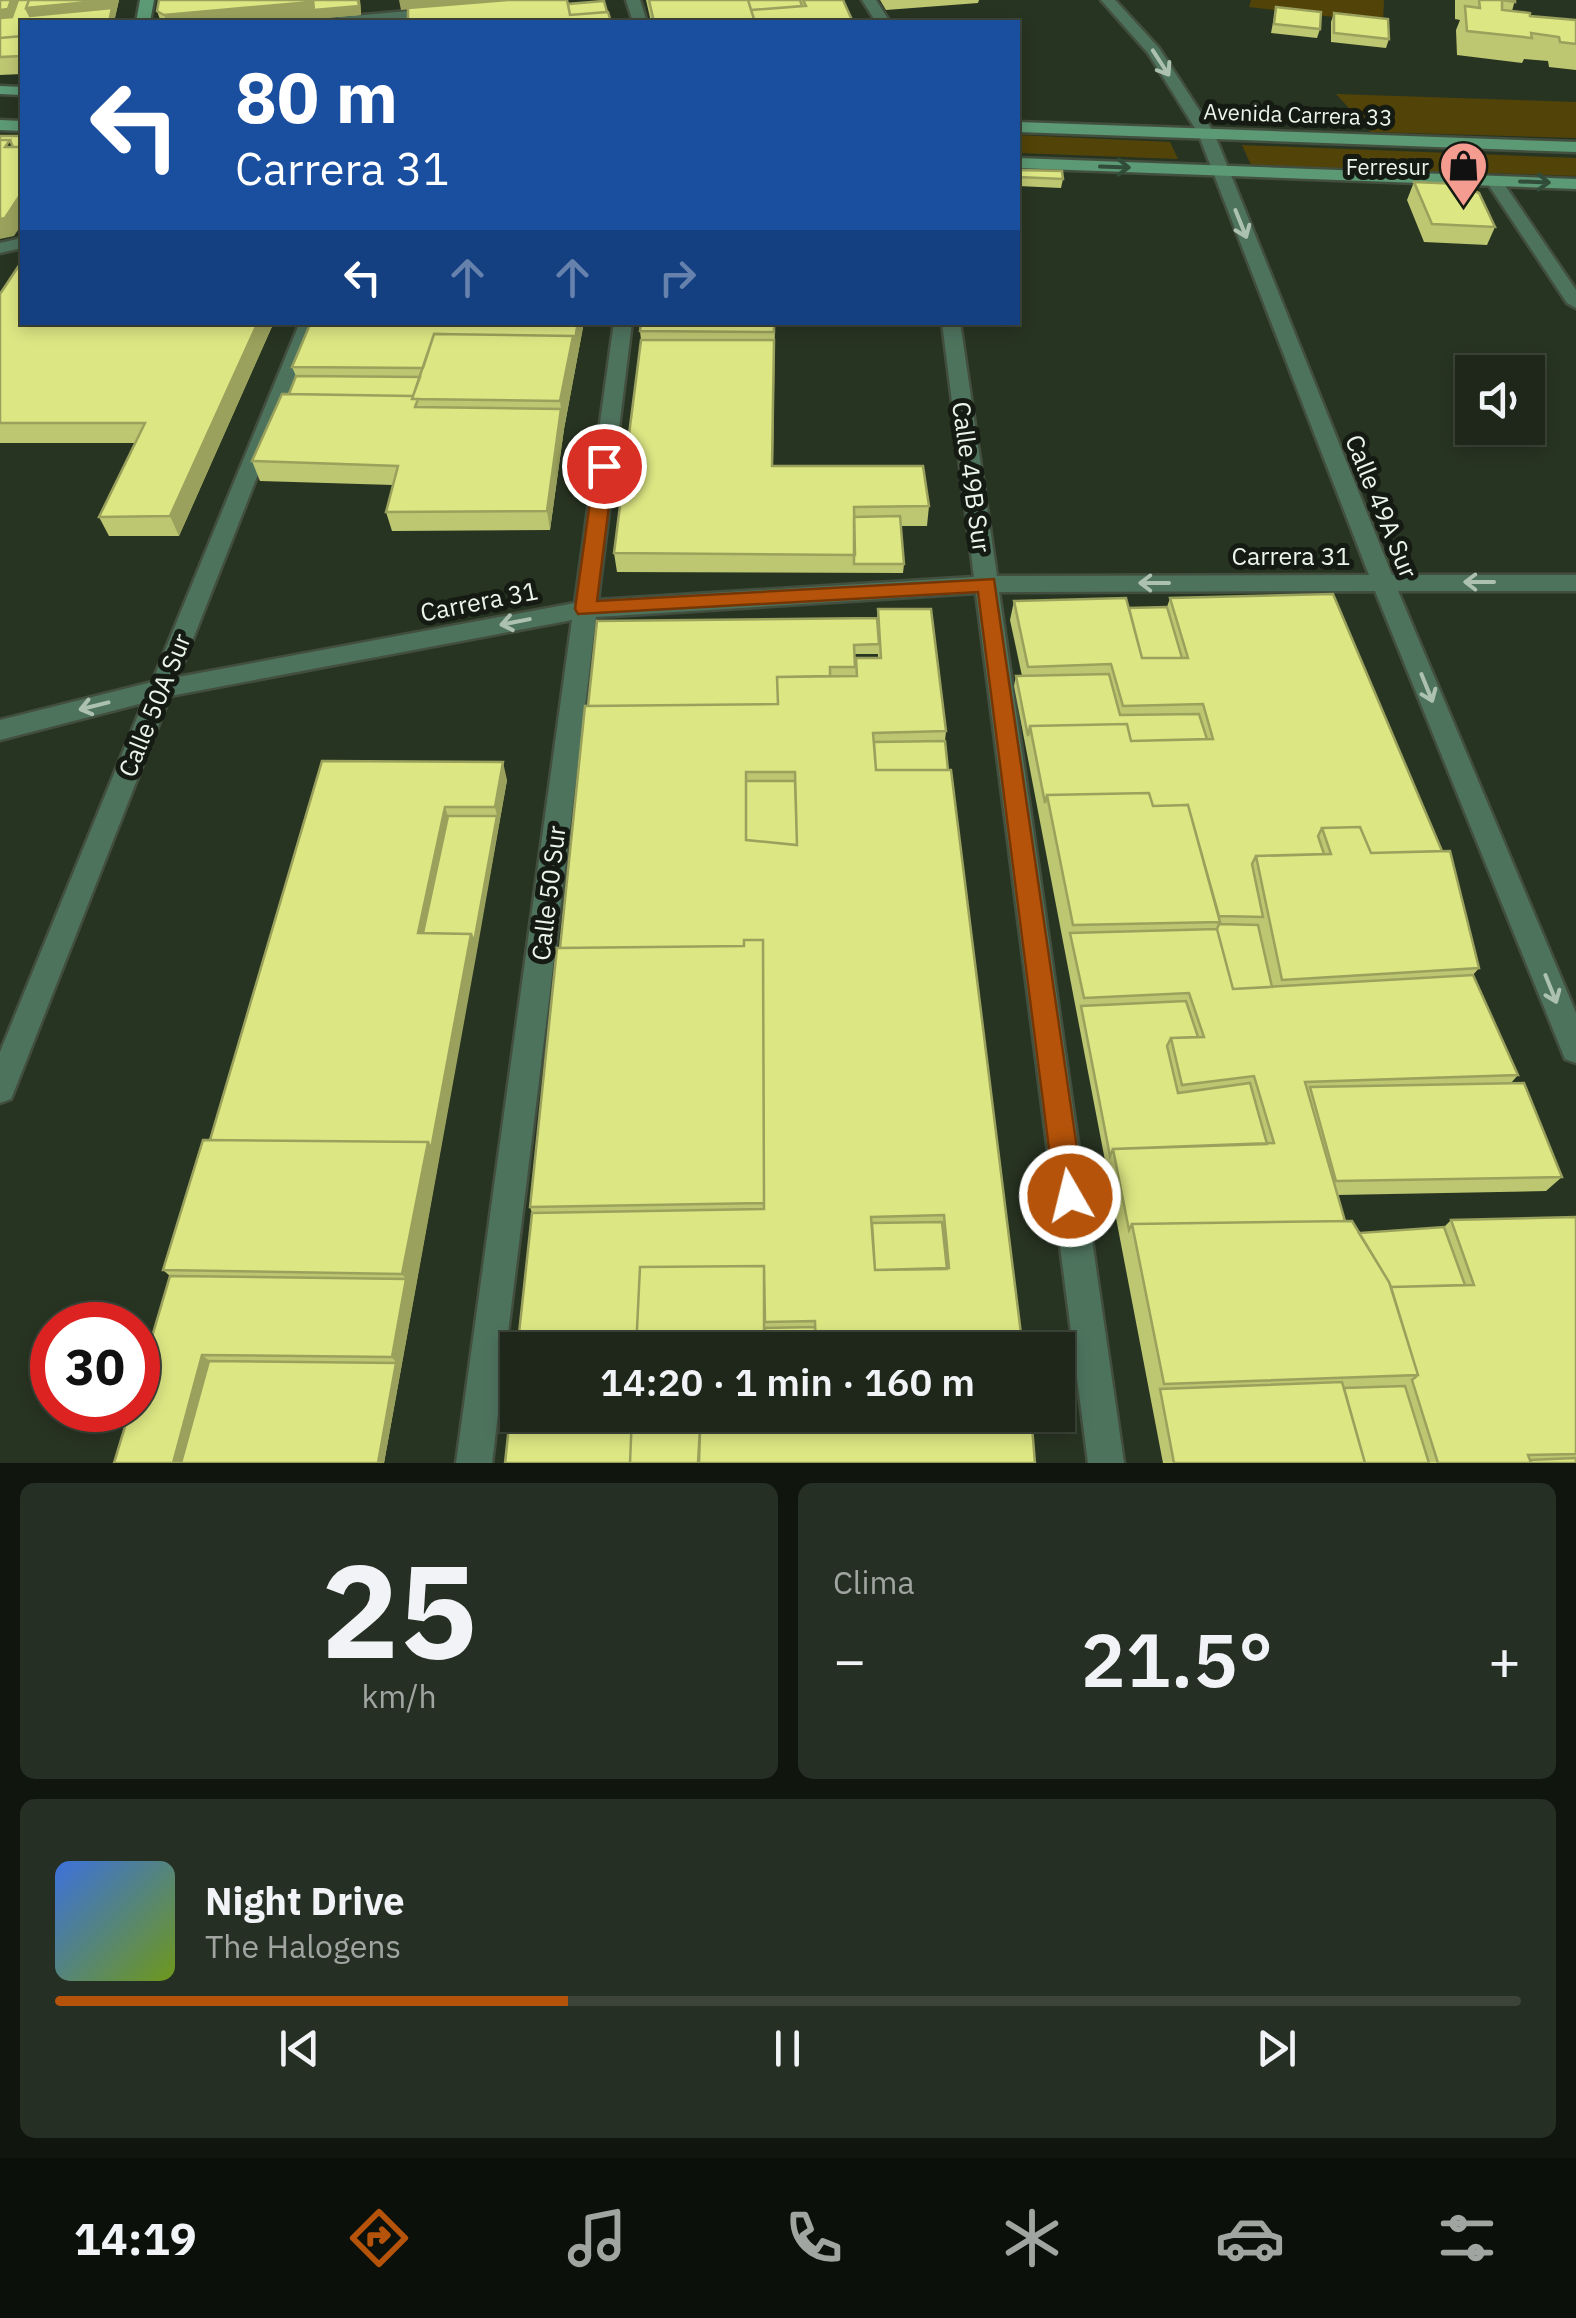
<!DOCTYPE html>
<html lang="es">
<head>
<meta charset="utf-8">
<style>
  :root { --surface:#1e271a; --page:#262f23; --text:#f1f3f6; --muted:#a1a5a2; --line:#3c4439; --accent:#b45309 }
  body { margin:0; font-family:"IBM Plex Sans",sans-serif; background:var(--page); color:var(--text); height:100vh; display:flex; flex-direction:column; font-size:38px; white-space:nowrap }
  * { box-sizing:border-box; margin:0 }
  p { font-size:32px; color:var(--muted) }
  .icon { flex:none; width:55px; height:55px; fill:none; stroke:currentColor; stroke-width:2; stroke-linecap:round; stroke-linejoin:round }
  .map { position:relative; height:1463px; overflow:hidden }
  .sheet { display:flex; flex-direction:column; gap:20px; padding:20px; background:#10150e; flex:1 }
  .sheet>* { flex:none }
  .guide { position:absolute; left:20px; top:20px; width:1000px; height:305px; border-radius:0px; box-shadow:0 5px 15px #0003,0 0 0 2px var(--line); background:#1a4fa0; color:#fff; overflow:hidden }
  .buttons { position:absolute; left:1455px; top:355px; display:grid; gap:20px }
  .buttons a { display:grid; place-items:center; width:90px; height:90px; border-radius:0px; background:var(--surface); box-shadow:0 5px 15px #0003,0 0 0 2px var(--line); font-size:50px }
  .speed { position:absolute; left:30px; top:1302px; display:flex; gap:20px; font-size:50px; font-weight:700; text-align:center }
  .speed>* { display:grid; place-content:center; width:130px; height:130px; border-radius:50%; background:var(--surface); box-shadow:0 5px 15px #0003,0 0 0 2px var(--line); line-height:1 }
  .speed .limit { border:15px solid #d22; background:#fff; color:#111 }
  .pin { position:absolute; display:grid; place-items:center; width:85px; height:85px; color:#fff; margin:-42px; border:5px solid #fff; border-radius:50%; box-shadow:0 2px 10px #0007 }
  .me { position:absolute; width:110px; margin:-55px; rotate:352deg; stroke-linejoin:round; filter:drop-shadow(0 0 8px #0008) }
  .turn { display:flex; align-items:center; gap:35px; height:210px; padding:0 50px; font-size:45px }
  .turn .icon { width:130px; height:130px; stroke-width:2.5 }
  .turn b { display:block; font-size:70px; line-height:85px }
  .lanes { display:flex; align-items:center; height:95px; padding:0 50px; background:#0003; justify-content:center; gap:50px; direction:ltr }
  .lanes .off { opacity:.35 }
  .big { font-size:75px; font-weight:600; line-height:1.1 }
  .sheet .tile { flex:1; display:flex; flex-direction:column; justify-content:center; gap:15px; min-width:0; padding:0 35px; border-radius:15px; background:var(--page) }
  .sheet .dial { align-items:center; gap:0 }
  .dial b { font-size:130px; line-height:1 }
  .song { display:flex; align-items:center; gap:30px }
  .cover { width:120px; height:120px; border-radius:15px; background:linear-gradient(135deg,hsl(220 70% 55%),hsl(80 70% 35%)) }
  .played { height:10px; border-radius:5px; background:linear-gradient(90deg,var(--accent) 35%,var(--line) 35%) }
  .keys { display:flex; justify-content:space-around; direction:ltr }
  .heat { display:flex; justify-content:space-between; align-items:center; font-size:55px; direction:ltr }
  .sheet .tiles { flex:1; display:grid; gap:20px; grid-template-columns:1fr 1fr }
  .tile:last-child { grid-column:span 2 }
  .trip { position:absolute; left:500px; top:1332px; width:575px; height:100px; border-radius:0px; background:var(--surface); box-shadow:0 5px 15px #0003,0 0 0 2px var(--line); font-weight:600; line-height:100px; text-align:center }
  .menu { display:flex; height:160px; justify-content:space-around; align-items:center; background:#0c100a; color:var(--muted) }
  .menu .icon { width:70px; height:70px }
  .menu .active { color:var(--accent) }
  .menu b { font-size:45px; color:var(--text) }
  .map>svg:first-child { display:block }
</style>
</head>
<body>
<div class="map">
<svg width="1576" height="1463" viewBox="0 0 1576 1463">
  <rect width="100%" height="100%" fill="#283422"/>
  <path fill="#524308" d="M 1251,0 L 1384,0 L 1383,23 L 1249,7 Z
    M 1336,94 L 1576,102 L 1576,138 L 1371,132 Z
    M 1018,135 L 1170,142 L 1178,159 L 1018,153 Z
    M 1242,145 L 1576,158 L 1576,176 L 1251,165 Z"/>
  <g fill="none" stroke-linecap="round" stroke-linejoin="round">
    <defs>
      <path id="minor" d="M 626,0 L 640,0 L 647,22 L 633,22 Z
        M 862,0 L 876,0 L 890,22 L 876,22 Z
        M 1101,0 L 1115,0 L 1159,48 L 1214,133 L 1392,575 L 1576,575 L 1576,591 L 1398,591 L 1576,1013 L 1576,1063 L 1565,1059 L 1561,1049 L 1375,591 L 999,592 L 1124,1463 L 1088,1463 L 976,593 L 596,617 L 492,1463 L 456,1463 L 572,620 L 170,696 L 15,1089 L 11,1099 L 0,1103 L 0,1052 L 143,703 L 0,740 L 0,720 L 152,682 L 300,322 L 318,322 L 178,677 L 575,603 L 614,322 L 632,322 L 598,600 L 974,577 L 942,322 L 960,322 L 997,576 L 1369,575 L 1198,133 L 1148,53 Z
        M 441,8 L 446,9 L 446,15 L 370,22 L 323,22 L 330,18 Z
        M 1488,178 L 1500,178 L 1576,290 L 1576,308 L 1567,303 L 1486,181 Z
        M 22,238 L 22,248 L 0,253 L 0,243 Z"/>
      <path id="secondary" d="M 140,0 L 154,0 L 150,22 L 136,22 Z
        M 0,86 L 22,87 L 22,95 L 0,94 Z
        M 0,120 L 22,121 L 22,131 L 0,130 Z
        M 1018,122 L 1576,142 L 1576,152 L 1018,132 Z
        M 1018,158 L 1576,179 L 1576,189 L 1018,168 Z"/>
    </defs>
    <use href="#minor" stroke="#434f3e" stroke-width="5"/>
    <use href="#secondary" stroke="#434f3e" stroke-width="5"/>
    <use href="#minor" fill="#4e735d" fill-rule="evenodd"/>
    <use href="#secondary" fill="#5c9975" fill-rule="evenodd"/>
  </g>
  <path fill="#bdc671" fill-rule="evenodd" d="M 0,0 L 119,0 L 114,22 L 22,22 L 22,74 L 0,75 Z
    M 159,0 L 360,0 L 361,15 L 277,22 L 161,22 L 157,11 Z
    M 646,0 L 843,0 L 853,22 L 651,22 Z
    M 880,0 L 979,0 L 978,3 L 886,10 Z
    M 1455,0 L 1515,0 L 1512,11 L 1530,16 L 1576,20 L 1576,70 L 1549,67 L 1548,61 L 1524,59 L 1522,63 L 1457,55 L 1456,30 L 1460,20 L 1455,19 Z
    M 1276,7 L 1320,29 L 1317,38 L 1271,33 Z
    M 1334,13 L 1389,39 L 1386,48 L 1331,42 L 1331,22 Z
    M 1018,170 L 1063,179 L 1061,188 L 1018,186 Z
    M 1414,182 L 1495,227 L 1487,245 L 1424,242 L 1407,200 Z
    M 0,294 L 274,322 L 179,536 L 109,536 L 99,517 L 136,443 L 0,443 Z
    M 311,322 L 584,322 L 564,429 L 550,530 L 392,531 L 386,512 L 393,485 L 260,481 L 252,461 L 289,394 L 296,376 L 292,367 Z
    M 775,322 L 773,466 L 929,506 L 927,526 L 901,526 L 904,564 L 903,573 L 617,572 L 614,553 L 641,340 L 640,331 Z
    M 1170,598 L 1479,968 L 1473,975 L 1518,1075 L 1511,1083 L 1562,1177 L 1546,1191 L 1337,1195 L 1345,1221 L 1359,1233 L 1444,1227 L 1451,1220 L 1576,1217 L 1576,1463 L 1163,1463 L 1014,686 L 1016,676 L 1022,676 L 1010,620 L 1014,601 L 1129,608 L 1167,607 Z
    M 878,609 L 946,731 L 945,741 L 1023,1350 L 765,1350 L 765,1317 L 765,1350 L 1031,1415 L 505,1463 L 532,1213 L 530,1207 L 560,948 L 877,619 ZM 878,652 L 878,658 L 855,667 L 854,654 L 878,654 Z
    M 322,761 L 507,780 L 384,1463 L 114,1463 L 170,1276 L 163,1270 L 210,1140 Z"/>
  <path fill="#9aa15c" d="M 11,0 L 119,0 L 114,22 L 33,22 L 23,2 L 16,26 L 0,28 L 0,10 Z
    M 311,0 L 360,0 L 361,15 L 277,22 L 167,22 L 164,15 Z
    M 399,0 L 454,0 L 454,5 L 401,10 Z
    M 454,0 L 508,0 L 454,5 Z
    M 22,192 L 22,224 L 14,236 L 0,239 L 0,219 Z
    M 258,322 L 274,322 L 179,536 L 170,516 Z
    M 578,322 L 584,322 L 564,429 L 550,530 L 547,511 L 561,409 L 560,401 L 573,336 Z
    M 503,762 L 507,780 L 477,951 L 474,942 L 497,816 L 495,807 Z
    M 445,807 L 451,825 L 427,941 L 418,933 Z
    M 471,934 L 477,951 L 384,1463 L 378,1463 L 396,1363 L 392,1357 L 406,1279 L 402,1274 Z
    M 202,1355 L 216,1366 L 190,1463 L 173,1463 Z"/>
  <path fill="#dce683" stroke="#9aa15c" stroke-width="2.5" fill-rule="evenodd" d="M 0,0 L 11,0 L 8,9 L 0,10 Z
    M 18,0 L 29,0 L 26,8 L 30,16 L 112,8 L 109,22 L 22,22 L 22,36 L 0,38 L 0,18 L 12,17 Z
    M 29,0 L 109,0 L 26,8 Z
    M 159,0 L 311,0 L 311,2 L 164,15 L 157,11 Z
    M 313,0 L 358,0 L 359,6 L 314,10 Z
    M 508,0 L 567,0 L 570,15 L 608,12 L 611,22 L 408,22 L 408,8 Z
    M 649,0 L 748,0 L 754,19 L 702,22 L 654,22 Z
    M 748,0 L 800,0 L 802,6 L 751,10 Z
    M 803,0 L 843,0 L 853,22 L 755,22 L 751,10 L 806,6 Z
    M 1479,0 L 1515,0 L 1515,2 L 1502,0 L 1502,10 L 1530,13 L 1530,16 L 1576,20 L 1576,44 L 1560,42 L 1559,37 L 1531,33 L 1532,38 L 1467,31 L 1465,6 L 1480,8 Z
    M 604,1 L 607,12 L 570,15 L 568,4 Z
    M 1276,7 L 1321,12 L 1320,29 L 1274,24 Z
    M 1334,13 L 1388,19 L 1389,39 L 1334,33 Z
    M 22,36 L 22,56 L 0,57 L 0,38 Z
    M 0,136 L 22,136 L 22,147 L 13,147 L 10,140 L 0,140 Z
    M 0,140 L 10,140 L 5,147 L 22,147 L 22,192 L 5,218 L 0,219 Z
    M 1018,170 L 1062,171 L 1063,179 L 1018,177 Z
    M 1414,182 L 1460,184 L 1479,193 L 1495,227 L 1432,224 Z
    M 22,261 L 22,322 L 258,322 L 170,516 L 99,517 L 145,423 L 0,423 L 0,294 Z
    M 311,322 L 578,322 L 574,345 L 573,336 L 434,334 L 423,368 L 292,367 Z
    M 641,322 L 774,322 L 774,332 L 640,331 Z
    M 434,334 L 573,336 L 560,401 L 412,399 Z
    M 641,340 L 774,340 L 772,466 L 923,466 L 929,506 L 854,507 L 855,555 L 614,553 Z
    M 296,376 L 420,377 L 413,396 L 289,394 Z
    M 282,394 L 413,396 L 412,399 L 418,399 L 415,407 L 561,409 L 547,511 L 386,512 L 398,466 L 252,461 Z
    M 900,516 L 904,564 L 854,564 L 854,517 Z
    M 1333,594 L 1442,851 L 1371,853 L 1360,827 L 1322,828 L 1318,836 L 1324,854 L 1256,856 L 1252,864 L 1263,917 L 1219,916 L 1188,805 L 1153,806 L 1149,793 L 1047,795 L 1045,803 L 1030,726 L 1127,724 L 1131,741 L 1213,739 L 1203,704 L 1123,706 L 1111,664 L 1028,667 L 1014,601 L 1126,598 L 1142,658 L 1188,658 L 1170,598 Z
    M 1167,607 L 1182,658 L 1142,658 L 1129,608 Z
    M 878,609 L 931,609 L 946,731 L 873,733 L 876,770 L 951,770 L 1023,1350 L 816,1350 L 815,1321 L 765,1322 L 764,1266 L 640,1267 L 636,1350 L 518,1350 L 518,1415 L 632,1415 L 630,1463 L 505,1463 L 532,1213 L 764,1209 L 763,940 L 744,940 L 744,946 L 560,948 L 585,706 L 778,704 L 777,677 L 857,676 L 856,658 L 881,658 ZM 746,772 L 795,772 L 797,845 L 746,840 ZM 944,1215 L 949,1268 L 875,1270 L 871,1217 Z
    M 877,618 L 879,644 L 854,645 L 855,667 L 830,667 L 830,676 L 777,677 L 778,704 L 588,706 L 597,621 Z
    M 1109,674 L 1120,715 L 1199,714 L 1207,739 L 1131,741 L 1127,724 L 1030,726 L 1028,736 L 1016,676 Z
    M 945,741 L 948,770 L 876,770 L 874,742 Z
    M 322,761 L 503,762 L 495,807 L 445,807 L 418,933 L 471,934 L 431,1149 L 428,1142 L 210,1140 Z
    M 746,781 L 795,781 L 797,845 L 746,840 Z
    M 1149,793 L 1153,806 L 1188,805 L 1220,922 L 1073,925 L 1047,795 Z
    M 448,816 L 497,816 L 474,942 L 471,934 L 423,933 Z
    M 1360,827 L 1371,853 L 1450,851 L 1479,968 L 1282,980 L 1256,856 L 1331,854 L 1322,828 Z
    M 1219,924 L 1258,925 L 1272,987 L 1233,989 L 1217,929 Z
    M 1217,929 L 1233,989 L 1473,975 L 1518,1075 L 1305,1082 L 1345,1221 L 1132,1224 L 1129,1230 L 1113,1149 L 1274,1143 L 1254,1076 L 1182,1085 L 1171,1038 L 1204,1037 L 1189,993 L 1084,998 L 1070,933 Z
    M 744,940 L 763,940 L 764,1203 L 530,1207 L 557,948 L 744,946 Z
    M 1186,1001 L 1198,1037 L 1171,1038 L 1167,1046 L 1178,1093 L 1250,1083 L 1267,1144 L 1113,1149 L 1110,1156 L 1081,1006 Z
    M 1524,1083 L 1562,1177 L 1336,1181 L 1310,1087 Z
    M 203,1140 L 428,1142 L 402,1274 L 163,1270 Z
    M 1576,1217 L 1576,1454 L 1528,1455 L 1531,1463 L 1438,1463 L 1412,1380 L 1418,1375 L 1391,1287 L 1474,1285 L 1451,1220 Z
    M 1352,1221 L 1389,1282 L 1418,1375 L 1164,1384 L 1132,1224 Z
    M 942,1222 L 947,1269 L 875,1270 L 872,1223 Z
    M 1444,1227 L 1465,1285 L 1391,1287 L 1389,1282 L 1359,1233 Z
    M 764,1266 L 764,1350 L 636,1350 L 640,1267 Z
    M 170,1276 L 406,1279 L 392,1357 L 202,1355 L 173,1463 L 114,1463 L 130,1410 L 138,1410 L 138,1384 Z
    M 815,1327 L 816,1350 L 765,1350 L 765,1328 Z
    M 209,1361 L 396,1363 L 378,1463 L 181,1463 Z
    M 1342,1382 L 1365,1463 L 1174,1463 L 1160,1389 Z
    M 1405,1386 L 1429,1463 L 1365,1463 L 1344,1388 Z
    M 632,1415 L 765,1415 L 765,1427 L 700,1428 L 698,1463 L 630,1463 Z
    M 765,1415 L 817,1415 L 817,1431 L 765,1432 Z
    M 817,1415 L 1031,1415 L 1035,1463 L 699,1463 L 700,1432 L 818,1431 Z
    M 1576,1458 L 1576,1463 L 1531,1463 L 1530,1460 Z"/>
  <defs><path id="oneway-shaft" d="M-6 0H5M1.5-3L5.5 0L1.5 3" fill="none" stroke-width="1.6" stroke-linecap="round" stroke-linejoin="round" transform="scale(2.5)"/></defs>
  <g stroke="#adc1b1">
    <use href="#oneway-shaft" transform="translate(1161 63) rotate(57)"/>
    <use href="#oneway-shaft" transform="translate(1241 224) rotate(68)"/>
    <use href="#oneway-shaft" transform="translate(1479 582) rotate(-180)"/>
    <use href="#oneway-shaft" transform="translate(1154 583) rotate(180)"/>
    <use href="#oneway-shaft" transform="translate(515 622) rotate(169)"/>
    <use href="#oneway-shaft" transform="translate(1427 688) rotate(68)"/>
    <use href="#oneway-shaft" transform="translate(94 706) rotate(166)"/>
    <use href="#oneway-shaft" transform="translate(1551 989) rotate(68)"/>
  </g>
  <g stroke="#314d3a">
    <use href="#oneway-shaft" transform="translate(1115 167) rotate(2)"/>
    <use href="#oneway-shaft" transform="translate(1535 182) rotate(2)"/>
  </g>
  <path fill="#b45309" stroke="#753606" stroke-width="2.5" d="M 604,460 L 614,466 L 597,601 L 994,579 L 1084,1196 L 1080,1206 L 1070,1210 L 1059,1206 L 1055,1196 L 978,592 L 578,614 L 575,609 L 595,466 Z"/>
  <defs>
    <symbol id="shop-pin" viewBox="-11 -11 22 30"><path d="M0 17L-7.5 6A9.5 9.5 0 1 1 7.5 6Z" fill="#f59c91" stroke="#151a12"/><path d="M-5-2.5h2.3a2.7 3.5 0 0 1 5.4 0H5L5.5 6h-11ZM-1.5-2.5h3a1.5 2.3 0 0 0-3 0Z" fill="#111"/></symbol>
  </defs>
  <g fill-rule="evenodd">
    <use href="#shop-pin" x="1436" y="138" width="55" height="75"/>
  </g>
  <g text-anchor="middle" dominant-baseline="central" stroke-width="10" stroke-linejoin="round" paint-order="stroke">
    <g font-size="22" fill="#ecf5e9" stroke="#151a12">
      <text transform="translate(1298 114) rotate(2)">Avenida Carrera 33</text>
    </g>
    <g font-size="22" fill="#ecf5e9" stroke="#151a12" text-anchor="end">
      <text x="1429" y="166">Ferresur</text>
    </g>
    <g font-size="25" fill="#ecf5e9" stroke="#151a12">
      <text transform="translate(972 477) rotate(82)">Calle 49B Sur</text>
      <text transform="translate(1382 506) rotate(68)">Calle 49A Sur</text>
      <text x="1291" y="555">Carrera 31</text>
      <text transform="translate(479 601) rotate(-11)">Carrera 31</text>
      <text transform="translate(154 705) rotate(-68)">Calle 50A Sur</text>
      <text transform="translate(548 893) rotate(-83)">Calle 50 Sur</text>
    </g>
  </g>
</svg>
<div class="buttons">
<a><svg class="icon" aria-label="sound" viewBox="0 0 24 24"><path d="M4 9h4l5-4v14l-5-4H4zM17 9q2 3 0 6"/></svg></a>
</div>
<div class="speed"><div class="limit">30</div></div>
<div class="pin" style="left:604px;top:466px;background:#d93025"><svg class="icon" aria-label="arrive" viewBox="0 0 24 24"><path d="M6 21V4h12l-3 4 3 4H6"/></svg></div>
<svg class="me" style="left:1070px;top:1196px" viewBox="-20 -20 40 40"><circle r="17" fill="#b45309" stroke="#fff" stroke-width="3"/><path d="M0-11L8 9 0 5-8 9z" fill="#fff"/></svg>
<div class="trip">14:20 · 1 min · 160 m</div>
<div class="guide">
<div class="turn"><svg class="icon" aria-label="left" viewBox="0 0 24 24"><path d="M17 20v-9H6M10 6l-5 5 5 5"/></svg><div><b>80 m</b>Carrera 31</div></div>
<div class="lanes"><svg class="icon" aria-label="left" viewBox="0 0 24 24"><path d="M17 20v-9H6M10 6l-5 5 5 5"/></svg><svg class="icon off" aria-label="ahead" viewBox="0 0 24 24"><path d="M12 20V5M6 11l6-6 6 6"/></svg><svg class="icon off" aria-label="ahead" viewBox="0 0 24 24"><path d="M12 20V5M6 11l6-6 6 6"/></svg><svg class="icon off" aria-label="right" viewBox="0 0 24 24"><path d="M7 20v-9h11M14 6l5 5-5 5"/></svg></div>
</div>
</div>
<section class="sheet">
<div class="tiles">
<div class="tile dial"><b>25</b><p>km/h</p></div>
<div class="tile"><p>Clima</p>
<div class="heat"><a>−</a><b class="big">21.5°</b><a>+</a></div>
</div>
<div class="tile">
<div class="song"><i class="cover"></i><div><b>Night Drive</b><p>The Halogens</p></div></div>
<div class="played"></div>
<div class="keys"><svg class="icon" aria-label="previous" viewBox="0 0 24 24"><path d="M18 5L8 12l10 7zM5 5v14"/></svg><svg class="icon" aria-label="pause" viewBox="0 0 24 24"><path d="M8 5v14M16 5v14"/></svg><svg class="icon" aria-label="next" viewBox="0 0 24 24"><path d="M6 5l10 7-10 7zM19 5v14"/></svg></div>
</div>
</div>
</section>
<nav class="menu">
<b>14:19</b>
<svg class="icon active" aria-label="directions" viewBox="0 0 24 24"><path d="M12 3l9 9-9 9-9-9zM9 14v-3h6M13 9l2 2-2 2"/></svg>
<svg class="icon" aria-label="music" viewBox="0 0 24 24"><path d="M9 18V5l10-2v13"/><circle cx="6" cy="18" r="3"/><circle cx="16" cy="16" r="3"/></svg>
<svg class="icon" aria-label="phone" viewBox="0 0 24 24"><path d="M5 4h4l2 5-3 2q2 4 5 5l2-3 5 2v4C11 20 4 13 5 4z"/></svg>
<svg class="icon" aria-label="climate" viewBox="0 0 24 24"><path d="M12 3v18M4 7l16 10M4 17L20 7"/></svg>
<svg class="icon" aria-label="car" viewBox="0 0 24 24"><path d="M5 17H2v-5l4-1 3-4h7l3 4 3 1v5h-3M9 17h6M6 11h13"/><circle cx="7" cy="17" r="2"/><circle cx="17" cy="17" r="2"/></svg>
<svg class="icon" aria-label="filters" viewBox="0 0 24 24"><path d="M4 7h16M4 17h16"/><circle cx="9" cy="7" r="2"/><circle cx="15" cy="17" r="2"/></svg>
</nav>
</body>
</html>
